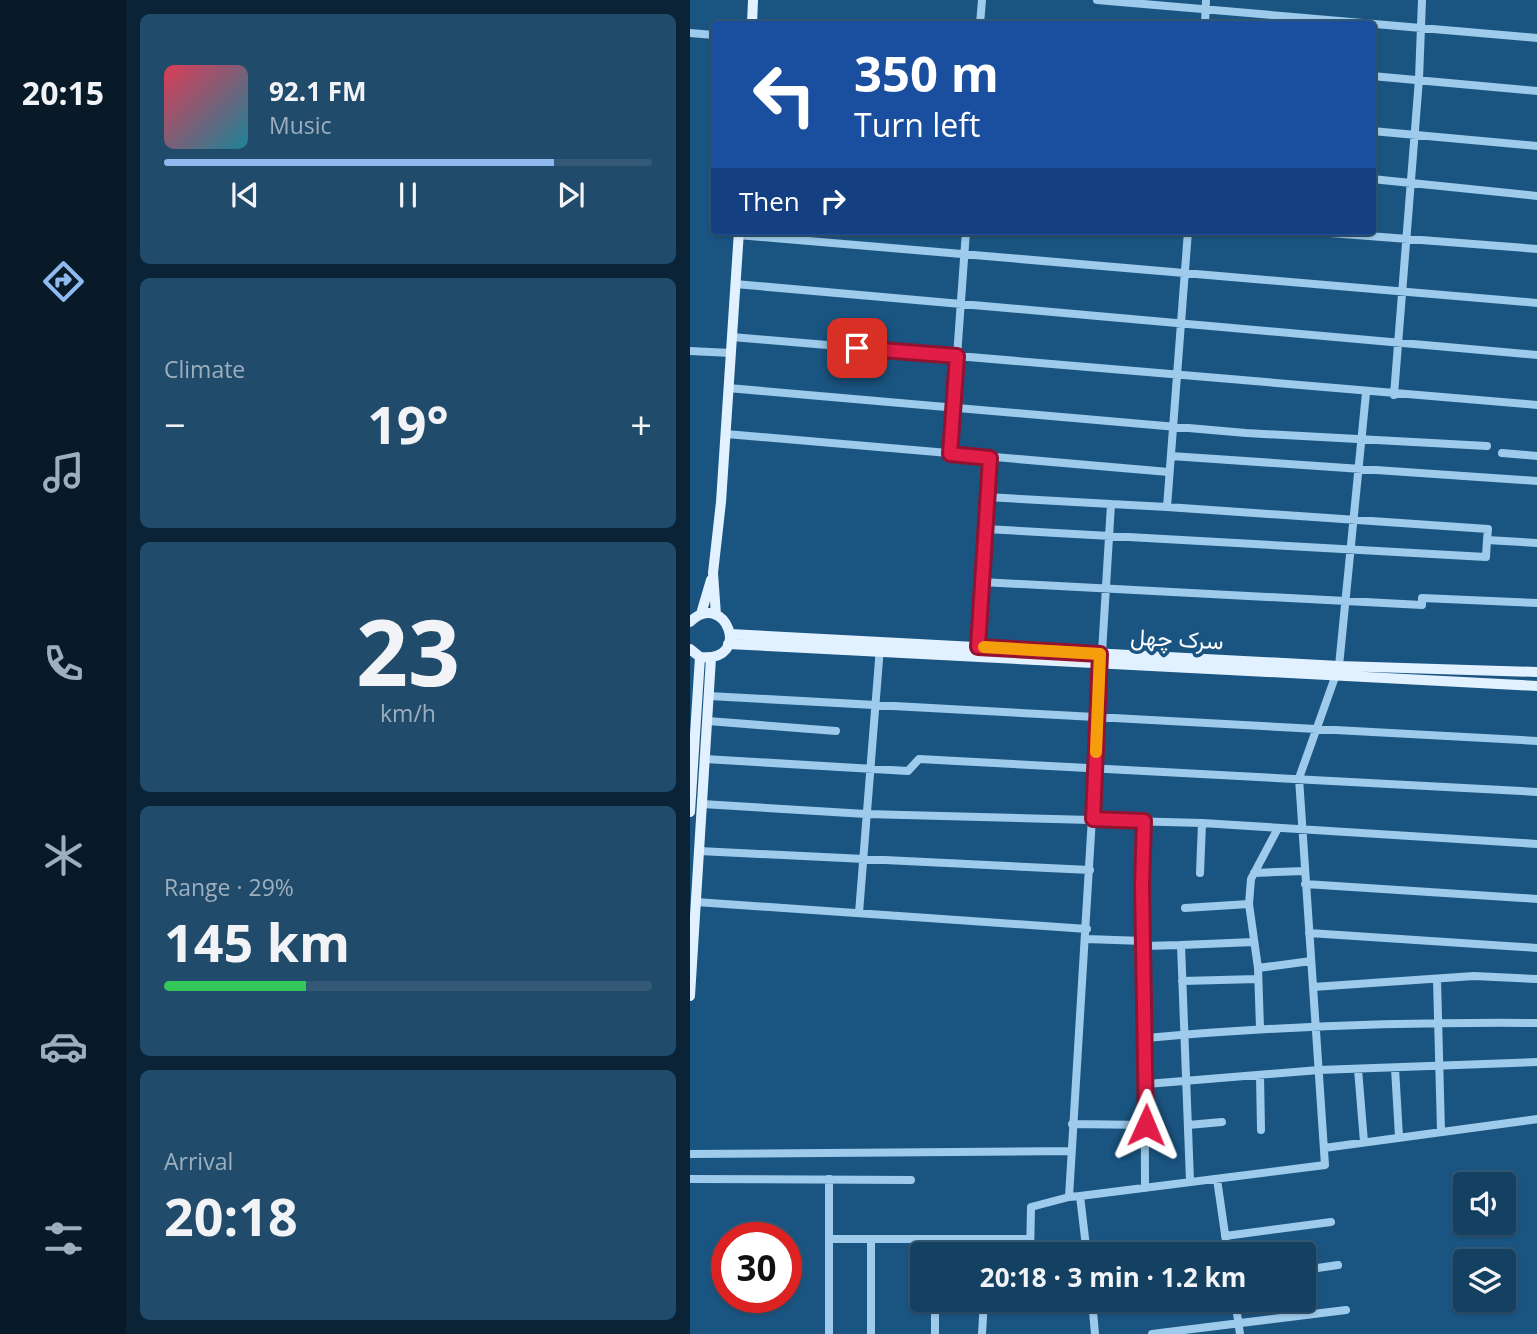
<!DOCTYPE html>
<html lang="en">
<head>
<meta charset="utf-8">
<style>
  :root { --surface:#144062; --page:#214b6b; --text:#f1f3f6; --muted:#9dafbe; --line:#335977; --accent:#90b9f0 }
  body { margin:0; font-family:"Open Sans",Vazirmatn,sans-serif; background:var(--page); color:var(--text); height:100vh; display:flex; flex-direction:column; font-size:26px; white-space:nowrap }
  * { box-sizing:border-box; margin:0 }
  p { font-size:23px; color:var(--muted) }
  .icon { flex:none; width:38px; height:38px; fill:none; stroke:currentColor; stroke-width:2; stroke-linecap:round; stroke-linejoin:round }
  .map { position:relative; flex:1; overflow:hidden }
  .side { display:flex; flex-direction:column; gap:14px; padding:14px; background:#0b2336; width:564px }
  .side>* { flex:none }
  .hud { position:absolute; left:21px; top:21px; width:665px; height:214px; border-radius:7px; box-shadow:0 2px 5px #0004,0 0 0 2px var(--line); background:#1a4fa0; color:#fff; overflow:hidden }
  .controls { position:absolute; left:763px; top:1172px; display:grid; gap:14px }
  .controls a { display:grid; place-items:center; width:63px; height:63px; border-radius:7px; background:var(--surface); box-shadow:0 2px 5px #0004,0 0 0 2px var(--line); font-size:35px }
  .speed { position:absolute; left:21px; top:1222px; display:flex; gap:14px; font-size:35px; font-weight:700; text-align:center }
  .speed>* { display:grid; place-content:center; width:91px; height:91px; border-radius:50%; background:var(--surface); box-shadow:0 2px 5px #0004,0 0 0 2px var(--line); line-height:1 }
  .speed .limit { border:10px solid #d22; background:#fff; color:#111 }
  .pin { position:absolute; display:grid; place-items:center; width:60px; height:60px; color:#fff; margin:-30px; border-radius:14px; box-shadow:0 4px 10px #0006 }
  .me { position:absolute; width:77px; margin:-38px; rotate:1deg; stroke-linejoin:round; filter:drop-shadow(0 0 5px #0008) }
  .turn { display:flex; align-items:center; gap:24px; height:147px; padding:0 28px; font-size:32px }
  .turn .icon { width:91px; height:91px; stroke-width:2.5 }
  .turn b { display:block; font-size:49px; line-height:60px }
  .then { display:flex; align-items:center; height:66px; padding:0 28px; background:#0003; gap:14px; font-size:26px }
  .big { font-size:52px; font-weight:700; line-height:1.1 }
  .side .widget { flex:1; display:flex; flex-direction:column; justify-content:center; gap:10px; min-width:0; padding:0 24px; border-radius:10px; background:var(--page) }
  .side .dial { align-items:center; gap:0 }
  .dial b { font-size:91px; line-height:1 }
  .song { display:flex; align-items:center; gap:21px }
  .cover { width:84px; height:84px; border-radius:10px; background:linear-gradient(135deg,hsl(350 70% 55%),hsl(190 70% 35%)) }
  .played { height:7px; border-radius:4px; background:linear-gradient(90deg,var(--accent) 80%,var(--line) 80%) }
  .keys { display:flex; justify-content:space-around; direction:ltr }
  .heat { display:flex; justify-content:space-between; align-items:center; font-size:38px; direction:ltr }
  .charge { height:10px; border-radius:5px; background:linear-gradient(90deg,#34c759 29%,var(--line) 0) }
  .trip { position:absolute; left:220px; top:1242px; width:406px; height:70px; border-radius:7px; background:var(--surface); box-shadow:0 2px 5px #0004,0 0 0 2px var(--line); font-weight:700; line-height:70px; text-align:center }
  main { display:flex; flex:1; min-height:0 }
  .tabs { display:flex; flex-direction:column; width:126px; justify-content:space-around; align-items:center; background:#081a27; color:var(--muted) }
  .tabs .icon { width:49px; height:49px }
  .tabs .active { color:var(--accent) }
  .tabs b { font-size:32px; color:var(--text) }
  .map>svg:first-child { display:block }
</style>
</head>
<body>
<main>
<nav class="tabs">
<b>20:15</b>
<svg class="icon active" aria-label="directions" viewBox="0 0 24 24"><path d="M12 3l9 9-9 9-9-9zM9 14v-3h6M13 9l2 2-2 2"/></svg>
<svg class="icon" aria-label="music" viewBox="0 0 24 24"><path d="M9 18V5l10-2v13"/><circle cx="6" cy="18" r="3"/><circle cx="16" cy="16" r="3"/></svg>
<svg class="icon" aria-label="phone" viewBox="0 0 24 24"><path d="M5 4h4l2 5-3 2q2 4 5 5l2-3 5 2v4C11 20 4 13 5 4z"/></svg>
<svg class="icon" aria-label="climate" viewBox="0 0 24 24"><path d="M12 3v18M4 7l16 10M4 17L20 7"/></svg>
<svg class="icon" aria-label="car" viewBox="0 0 24 24"><path d="M5 17H2v-5l4-1 3-4h7l3 4 3 1v5h-3M9 17h6M6 11h13"/><circle cx="7" cy="17" r="2"/><circle cx="17" cy="17" r="2"/></svg>
<svg class="icon" aria-label="filters" viewBox="0 0 24 24"><path d="M4 7h16M4 17h16"/><circle cx="9" cy="7" r="2"/><circle cx="15" cy="17" r="2"/></svg>
</nav>
<section class="side">
<div class="widget">
<div class="song"><i class="cover"></i><div><b>92.1 FM</b><p>Music</p></div></div>
<div class="played"></div>
<div class="keys"><svg class="icon" aria-label="previous" viewBox="0 0 24 24"><path d="M18 5L8 12l10 7zM5 5v14"/></svg><svg class="icon" aria-label="pause" viewBox="0 0 24 24"><path d="M8 5v14M16 5v14"/></svg><svg class="icon" aria-label="next" viewBox="0 0 24 24"><path d="M6 5l10 7-10 7zM19 5v14"/></svg></div>
</div>
<div class="widget"><p>Climate</p>
<div class="heat"><a>−</a><b class="big">19°</b><a>+</a></div>
</div>
<div class="widget dial"><b>23</b><p>km/h</p></div>
<div class="widget"><p>Range · 29%</p><b class="big">145 km</b><div class="charge"></div></div>
<div class="widget"><p>Arrival</p><b class="big">20:18</b></div>
</section>
<div class="map">
<svg width="848" height="1334" viewBox="0 0 848 1334">
  <rect width="100%" height="100%" fill="#1a5582"/>
  <g fill="none" stroke-linecap="round" stroke-linejoin="round">
    <path stroke="#9ecbeb" stroke-width="8" d="M 407,0 L 848,38
      M 290,24 L 292,0
      M 515,24 L 516,0
      M 0,33 L 24,35
      M 682,76 L 848,91
      M 682,131 L 848,146
      M 682,179 L 848,196
      M 613,231 L 848,249
      M 48,235 L 848,303
      M 45,284 L 848,355
      M 42,337 L 848,405
      M 0,351 L 41,353
      M 38,388 L 556,433 L 797,446
      M 704,395 L 729,79 L 732,0
      M 36,434 L 479,472
      M 812,453 L 848,456
      M 260,454 L 276,231
      M 481,456 L 848,481
      M 297,497 L 421,504
      M 477,507 L 798,529 L 797,540 L 848,543
      M 295,529 L 796,557 L 797,540
      M 292,582 L 732,605 L 732,598 L 848,603
      M 288,647 L 300,458
      M 19,696 L 848,741
      M 18,721 L 146,731
      M 15,759 L 218,771 L 229,759 L 848,792
      M 12,804 L 176,814 L 512,823 L 848,844
      M 454,821 L 455,1188
      M 9,851 L 400,870
      M 510,873 L 512,823
      M 564,873 L 614,871
      M 615,884 L 848,899
      M 6,902 L 397,929
      M 495,908 L 559,904
      M 169,913 L 190,647
      M 619,933 L 848,948
      M 396,939 L 454,941
      M 454,946 L 491,945
      M 568,968 L 621,961
      M 747,979 L 751,1131
      M 492,981 L 568,979
      M 623,987 L 784,976 L 846,979
      M 570,1028 L 568,968 L 559,904 L 561,879 L 587,830
      M 457,1038 C 587,1026 717,1022 848,1023
      M 705,1068 L 709,1137
      M 668,1069 L 674,1142
      M 570,1075 L 571,1130
      M 457,1084 L 629,1070 L 848,1062
      M 382,1124 L 456,1125
      M 498,1125 L 532,1122
      M 634,1148 L 848,1119
      M 0,1154 L 380,1151
      M 0,1179 L 221,1180
      M 527,1179 L 538,1255
      M 500,1181 L 491,945 L 564,942
      M 390,1196 L 635,1165 L 609,778 L 649,666 L 676,393
      M 535,1236 L 641,1222
      M 139,1239 L 340,1239
      M 340,1255 L 341,1207 L 379,1197
      M 397,1255 L 390,1196 L 379,1197 L 421,504 L 477,507 L 498,231
      M 614,1270 L 648,1265
      M 402,1300 L 405,1334
      M 545,1300 L 550,1334
      M 139,1334 L 139,1179
      M 181,1334 L 181,1239
      M 245,1334 L 245,1300
      M 292,1334 L 294,1300
      M 462,1334 L 656,1310"/>
    <path stroke="#e2f1ff" stroke-width="10" d="M 62,24 L 63,0
      M 11,614 L 21,580
      M 26,615 L 23,573 L 31,502 L 49,231
      M 0,622 C 35,588 64,663 10,657 L 0,649
      M 40,634 L 649,666 L 848,672
      M 38,644 L 848,686
      M 0,812 L 10,657
      M 0,996 L 21,658"/>
  </g>
  <g fill="none" stroke-linecap="round" stroke-linejoin="round">
    <defs>
      <path id="route" d="M 167,348 L 267,356 L 260,454 L 300,458 L 288,647 L 410,654 L 403,819 L 454,821 L 452,885 L 456,1125"/>
    </defs>
    <use href="#route" stroke="#92132f" stroke-width="18"/>
    <use href="#route" stroke="#e11d48" stroke-width="12"/>
    <path stroke="#f59e0b" stroke-width="12" d="M 294,647 L 410,654 L 406,752"/>
  </g>
  <g text-anchor="middle" dominant-baseline="central" stroke-width="7" stroke-linejoin="round" paint-order="stroke">
    <g font-size="23" fill="#fff" stroke="#1a5582">
      <text transform="translate(487 638) rotate(3)">سرک چهل</text>
    </g>
  </g>
</svg>
<div class="controls">
<a><svg class="icon" aria-label="sound" viewBox="0 0 24 24"><path d="M4 9h4l5-4v14l-5-4H4zM17 9q2 3 0 6"/></svg></a>
<a><svg class="icon" aria-label="layers" viewBox="0 0 24 24"><path d="M12 4l9 5-9 5-9-5zM3 14l9 5 9-5"/></svg></a>
</div>
<div class="speed"><div class="limit">30</div></div>
<div class="pin" style="left:167px;top:348px;background:#d93025"><svg class="icon" aria-label="arrive" viewBox="0 0 24 24"><path d="M6 21V4h12l-3 4 3 4H6"/></svg></div>
<svg class="me" style="left:456px;top:1125px" viewBox="-20 -20 40 40"><path d="M0-17L14 15 0 8-14 15z" fill="#e11d48" stroke="#fff" stroke-width="4"/></svg>
<div class="trip">20:18 · 3 min · 1.2 km</div>
<div class="hud">
<div class="turn"><svg class="icon" aria-label="left" viewBox="0 0 24 24"><path d="M17 20v-9H6M10 6l-5 5 5 5"/></svg><div><b>350 m</b>Turn left</div></div>
<div class="then">Then<svg class="icon" aria-label="right" viewBox="0 0 24 24"><path d="M7 20v-9h11M14 6l5 5-5 5"/></svg></div>
</div>
</div>
</main>
</body>
</html>
